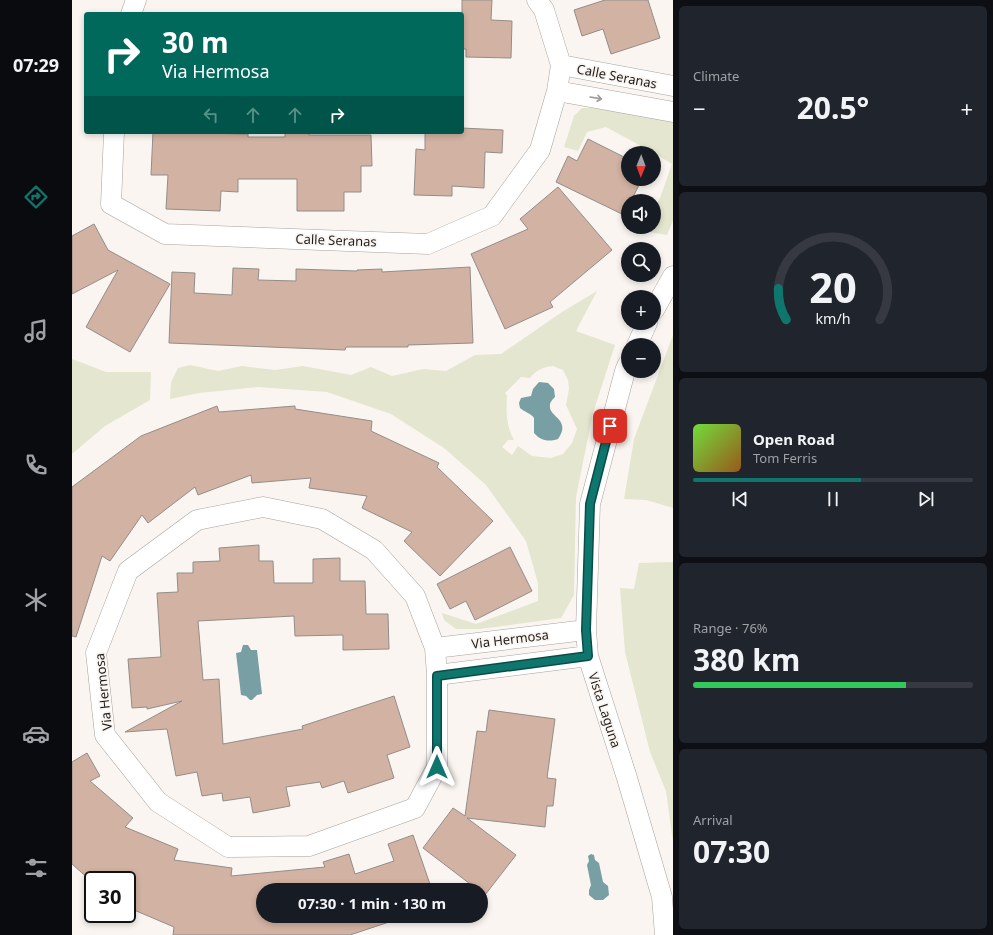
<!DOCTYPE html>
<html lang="en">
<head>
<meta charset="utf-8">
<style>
  :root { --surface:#171b24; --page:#20242c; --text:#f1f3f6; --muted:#9ea1a6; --line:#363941; --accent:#0f766e }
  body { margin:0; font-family:"Noto Sans",sans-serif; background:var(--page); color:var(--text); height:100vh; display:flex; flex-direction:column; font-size:15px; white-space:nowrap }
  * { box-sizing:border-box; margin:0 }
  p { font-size:13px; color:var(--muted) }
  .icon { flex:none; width:22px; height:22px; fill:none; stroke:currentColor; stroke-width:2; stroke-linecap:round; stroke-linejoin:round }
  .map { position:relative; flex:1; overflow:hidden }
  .side { display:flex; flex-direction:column; gap:6px; padding:6px; background:#0d0f14; width:320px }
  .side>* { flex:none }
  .banner { position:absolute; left:12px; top:12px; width:380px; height:122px; border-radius:4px; box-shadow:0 2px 6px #0003; background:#00695c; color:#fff; overflow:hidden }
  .needle { width:26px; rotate:181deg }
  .tools { position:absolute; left:549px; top:146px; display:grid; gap:8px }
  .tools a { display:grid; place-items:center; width:40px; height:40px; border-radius:50%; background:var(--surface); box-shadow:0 2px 6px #0003; font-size:20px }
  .speed { position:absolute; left:12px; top:871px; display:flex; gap:8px; font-size:20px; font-weight:700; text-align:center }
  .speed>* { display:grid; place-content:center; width:52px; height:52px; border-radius:50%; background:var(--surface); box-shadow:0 2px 6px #0003; line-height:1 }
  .speed .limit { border:2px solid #111; border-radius:6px; background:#fff; color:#111 }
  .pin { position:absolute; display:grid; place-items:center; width:34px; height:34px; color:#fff; margin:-17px; border-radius:8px; box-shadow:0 2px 6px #0006 }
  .me { position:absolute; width:44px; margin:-22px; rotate:0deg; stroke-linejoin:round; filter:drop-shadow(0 0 3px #0008) }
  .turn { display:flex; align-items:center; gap:14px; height:84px; padding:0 12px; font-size:18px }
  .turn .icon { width:52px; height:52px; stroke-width:2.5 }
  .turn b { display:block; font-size:28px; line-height:34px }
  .lanes { display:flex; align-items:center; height:38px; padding:0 12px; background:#0003; justify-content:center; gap:20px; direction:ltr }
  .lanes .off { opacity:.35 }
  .big { font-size:30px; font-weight:700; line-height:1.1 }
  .side .tile { flex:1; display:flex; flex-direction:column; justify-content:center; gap:6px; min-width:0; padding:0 14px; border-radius:6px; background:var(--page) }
  .side .dial { align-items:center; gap:0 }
  .dial svg { height:104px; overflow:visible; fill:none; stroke:var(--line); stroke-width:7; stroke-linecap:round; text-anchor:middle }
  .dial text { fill:var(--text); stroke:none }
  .song { display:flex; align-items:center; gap:12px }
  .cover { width:48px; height:48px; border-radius:6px; background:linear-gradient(135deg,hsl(100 70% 55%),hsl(30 70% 35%)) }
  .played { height:4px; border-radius:2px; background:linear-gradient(90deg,var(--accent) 60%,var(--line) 60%) }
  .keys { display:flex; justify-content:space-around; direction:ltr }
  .heat { display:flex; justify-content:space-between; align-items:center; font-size:22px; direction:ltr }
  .charge { height:6px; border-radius:3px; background:linear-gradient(90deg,#34c759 76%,var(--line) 0) }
  .trip { position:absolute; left:184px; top:883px; width:232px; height:40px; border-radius:20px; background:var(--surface); box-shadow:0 2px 6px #0003; font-weight:700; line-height:40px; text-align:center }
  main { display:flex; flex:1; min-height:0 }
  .menu { display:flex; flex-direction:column; width:72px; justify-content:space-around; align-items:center; background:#090b0e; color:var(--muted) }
  .menu .icon { width:28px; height:28px }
  .menu .active { color:var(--accent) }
  .menu b { font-size:18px; color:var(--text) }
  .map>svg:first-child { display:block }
</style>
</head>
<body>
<main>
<nav class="menu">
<b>07:29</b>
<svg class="icon active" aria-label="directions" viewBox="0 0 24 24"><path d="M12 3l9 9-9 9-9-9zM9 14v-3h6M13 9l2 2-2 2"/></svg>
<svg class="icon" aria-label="music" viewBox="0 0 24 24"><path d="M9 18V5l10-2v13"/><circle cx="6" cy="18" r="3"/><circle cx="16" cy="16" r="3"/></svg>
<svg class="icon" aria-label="phone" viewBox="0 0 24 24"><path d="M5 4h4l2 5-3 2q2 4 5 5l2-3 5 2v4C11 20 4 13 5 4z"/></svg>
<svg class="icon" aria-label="climate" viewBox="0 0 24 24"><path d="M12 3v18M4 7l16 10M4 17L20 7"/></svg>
<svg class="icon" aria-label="car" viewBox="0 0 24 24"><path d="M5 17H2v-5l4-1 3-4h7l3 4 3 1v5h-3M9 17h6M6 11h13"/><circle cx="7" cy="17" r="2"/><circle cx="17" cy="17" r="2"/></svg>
<svg class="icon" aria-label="filters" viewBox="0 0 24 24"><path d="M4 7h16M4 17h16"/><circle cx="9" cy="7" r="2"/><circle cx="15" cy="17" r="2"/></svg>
</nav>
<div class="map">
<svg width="601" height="935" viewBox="0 0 601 935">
  <rect width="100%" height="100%" fill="#faf5f0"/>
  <path fill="#e4e6cf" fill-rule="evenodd" d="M 510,108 L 520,108 L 590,119 L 601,122 L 601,220 L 595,235 L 571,231 L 573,227 L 582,227 L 582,209 L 588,198 L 600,164 L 582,153 L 534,127 L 515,132 L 506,151 L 492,147 L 502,116 Z
    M 525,291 L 504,331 L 543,345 L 521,413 L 504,497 L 502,595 L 489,618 L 408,629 L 384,629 L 372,620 L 370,613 L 404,624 L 466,601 L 466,583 L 454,541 L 414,485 L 372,448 L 319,414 L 255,392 L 186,387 L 127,393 L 98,399 L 99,382 L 106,368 L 118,365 L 146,371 L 170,366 L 203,370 L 231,366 L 279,375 L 299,367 L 320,376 L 351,369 L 374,371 L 403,355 L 429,354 L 490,312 ZM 481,366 L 491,370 L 496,380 L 497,389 L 494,405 L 505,429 L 500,443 L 491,454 L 479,458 L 460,456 L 446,446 L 440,455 L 430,447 L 436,440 L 442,440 C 434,425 434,412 435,396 L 433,393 L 449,377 L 458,378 C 464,370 471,367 481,366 Z
    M 601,335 L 601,508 L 574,500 L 552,499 L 562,439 Z
    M 0,359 L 34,372 L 79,372 L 78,400 L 33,426 L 0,454 Z
    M 601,562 L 601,842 L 594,791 L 578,752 L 553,652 L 548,588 L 562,589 L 567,563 Z"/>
  <path fill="#789fa4" d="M 467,382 L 476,383 L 482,389 L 483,397 C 481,399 478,402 478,405 C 476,417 500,419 486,439 C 476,442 469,441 462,433 L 462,418 C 459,413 452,412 448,408 L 447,403 L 449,398 L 459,396 L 461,389 Z
    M 171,645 L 176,645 L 179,650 L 185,650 L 190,694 L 185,695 L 180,700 L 178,700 L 174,696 L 169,695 L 164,653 L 169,652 Z
    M 519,854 L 522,855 L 523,860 L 527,863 L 531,882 L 536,886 L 537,895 L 531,900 L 523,900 L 517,895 L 517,890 L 519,885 L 515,865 L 517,861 L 516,856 Z"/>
  <path fill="#d2b2a2" stroke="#938d8a" d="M 390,0 L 420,0 L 419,20 L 440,21 L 439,58 L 394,57 L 394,49 L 390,49 Z
    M 533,0 L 576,0 L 588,38 L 539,54 L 531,29 L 510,36 L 502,10 Z
    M 390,128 L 431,130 L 430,153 L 413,152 L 412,188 L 380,186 L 380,196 L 342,195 L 344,149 L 353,150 L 353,132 L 390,132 Z
    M 81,132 L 176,134 L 176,137 L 213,137 L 213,132 L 237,132 L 237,135 L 299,135 L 300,166 L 289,166 L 289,192 L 272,192 L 272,211 L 225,211 L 225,179 L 166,179 L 166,192 L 149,191 L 148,211 L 94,209 L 96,175 L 79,175 Z
    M 516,139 L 556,159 L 556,179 L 570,179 L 559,201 L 556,201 L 556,207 L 552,215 L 484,182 L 496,156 L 505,161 Z
    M 486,187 L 540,250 L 478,302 L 481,307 L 433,329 L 399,254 L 456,229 L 448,219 Z
    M 22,224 L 36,250 L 98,284 L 58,352 L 14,327 L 46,270 L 0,294 L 0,236 Z
    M 398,267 L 401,343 L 336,345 L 336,347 L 274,347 L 273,350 L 97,343 L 100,272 L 123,273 L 122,293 L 160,295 L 161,268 L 187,269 L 186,280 L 224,281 L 224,269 L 285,271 L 285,270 L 310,269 L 310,272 Z
    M 145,406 L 147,412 L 223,406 L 223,409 L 300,421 L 299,431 L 367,463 L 365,467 L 421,521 L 368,576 L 332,541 L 340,532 L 290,508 L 295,496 L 237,488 L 239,478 L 180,483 L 179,475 L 126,495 L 123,487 L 76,523 L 70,515 L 38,561 L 30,556 L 4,637 L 0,636 L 0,487 L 69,436 Z
    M 187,545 L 187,561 L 201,561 L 202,583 L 241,583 L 241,559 L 268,558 L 268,581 L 293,581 L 294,614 L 316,614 L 317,649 L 271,650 L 271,635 L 223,636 L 222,616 L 126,621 L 131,680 L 147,679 L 151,744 L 231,729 L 230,726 L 322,696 L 338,747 L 315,755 L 322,778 L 276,793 L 272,781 L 250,788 L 248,782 L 214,787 L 218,806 L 181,813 L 178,797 L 151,801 L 150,793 L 130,796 L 125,772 L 104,776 L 95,729 L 53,732 L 110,701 L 75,709 L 75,707 L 60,708 L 56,659 L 89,657 L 85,593 L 106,592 L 105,573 L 121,573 L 121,562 L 148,561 L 147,548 Z
    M 438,547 L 460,591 L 403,620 L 394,601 L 378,609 L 365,584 Z
    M 417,710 L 483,719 L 475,778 L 484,779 L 481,806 L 475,806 L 473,827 L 395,818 L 444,855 L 413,895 L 409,892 L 409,890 L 406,890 L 351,848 L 381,808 L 393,816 L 405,731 L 414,732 Z
    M 15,753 L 28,776 L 18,781 L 61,818 L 53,827 L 106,849 L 102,860 L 160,868 L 159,876 L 253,867 L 251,862 L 277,854 L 283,874 L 322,861 L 316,844 L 341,835 L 360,890 L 191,890 L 191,916 L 335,916 L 278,935 L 101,935 L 102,927 L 55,907 L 55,880 L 18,880 L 0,864 L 0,762 Z"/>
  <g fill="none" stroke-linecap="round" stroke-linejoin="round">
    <defs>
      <path id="street" d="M 59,14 L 64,0
        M 489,65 L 601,86
        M 485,91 L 601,112
        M 42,132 L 39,204 L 93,234 L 356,244 L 420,216 L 468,150 L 485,91 L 489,65 L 472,10 L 465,0
        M 582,310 L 601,276
        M 565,345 L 575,323
        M 556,364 L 553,371 L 518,504 L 514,630 L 516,656 L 555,778 L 590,897 L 593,935
        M 191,507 L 250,519 L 302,550 L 343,596 L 363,648 L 365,675 L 365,767 L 343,808 L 237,846 L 156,847 L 86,802 L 33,735 L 24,653 L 56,571 L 125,520 Z
        M 363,648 L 514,630
        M 365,675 L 516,656"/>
    </defs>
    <use href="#street" stroke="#a8a39e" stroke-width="21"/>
    <use href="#street" stroke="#fff" stroke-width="20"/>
  </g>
  <defs><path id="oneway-shaft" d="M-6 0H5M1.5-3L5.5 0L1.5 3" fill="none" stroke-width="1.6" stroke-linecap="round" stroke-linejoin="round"/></defs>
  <use stroke="#9b9a99" href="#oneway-shaft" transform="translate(524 98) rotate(10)"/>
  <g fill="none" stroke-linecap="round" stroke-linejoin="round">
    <defs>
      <path id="route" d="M 365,767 L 365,676 L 516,656 L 514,630 L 518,504 L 538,426"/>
    </defs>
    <use href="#route" stroke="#0a4d48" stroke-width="10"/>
    <use href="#route" stroke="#0f766e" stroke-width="7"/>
  </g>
  <g text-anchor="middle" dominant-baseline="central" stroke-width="3.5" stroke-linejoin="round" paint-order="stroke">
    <g font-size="13" fill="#201e1d" stroke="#faf5f0">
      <text transform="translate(545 76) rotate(11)">Calle Seranas</text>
      <text transform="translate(264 240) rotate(2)">Calle Seranas</text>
      <text transform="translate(438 639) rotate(-7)">Via Hermosa</text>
      <text transform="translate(31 692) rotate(-96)">Via Hermosa</text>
      <text transform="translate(533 710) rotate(72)">Vista Laguna</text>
    </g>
  </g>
</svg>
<div class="tools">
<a><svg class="needle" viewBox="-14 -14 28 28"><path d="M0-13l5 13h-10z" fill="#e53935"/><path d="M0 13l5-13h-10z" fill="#9ea1a6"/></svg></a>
<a><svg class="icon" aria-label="sound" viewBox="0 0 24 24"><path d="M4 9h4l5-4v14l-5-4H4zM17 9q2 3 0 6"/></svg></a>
<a><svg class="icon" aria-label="search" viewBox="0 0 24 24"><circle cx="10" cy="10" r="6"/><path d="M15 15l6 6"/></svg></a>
<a>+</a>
<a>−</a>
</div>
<div class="speed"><div class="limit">30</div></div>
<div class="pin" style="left:538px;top:426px;background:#d93025"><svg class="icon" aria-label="arrive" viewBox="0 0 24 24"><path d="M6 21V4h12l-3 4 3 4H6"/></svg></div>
<svg class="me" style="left:365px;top:767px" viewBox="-20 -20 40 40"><path d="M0-17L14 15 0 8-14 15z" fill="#0f766e" stroke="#fff" stroke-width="4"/></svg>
<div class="trip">07:30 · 1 min · 130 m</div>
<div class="banner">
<div class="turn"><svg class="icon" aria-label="right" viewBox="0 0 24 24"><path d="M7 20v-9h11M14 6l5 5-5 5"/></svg><div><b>30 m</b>Via Hermosa</div></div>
<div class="lanes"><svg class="icon off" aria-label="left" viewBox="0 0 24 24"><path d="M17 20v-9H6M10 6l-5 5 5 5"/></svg><svg class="icon off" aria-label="ahead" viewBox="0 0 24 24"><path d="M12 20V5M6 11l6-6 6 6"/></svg><svg class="icon off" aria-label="ahead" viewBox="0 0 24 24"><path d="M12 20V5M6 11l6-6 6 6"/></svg><svg class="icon" aria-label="right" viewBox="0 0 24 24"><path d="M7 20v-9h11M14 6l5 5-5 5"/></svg></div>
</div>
</div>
<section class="side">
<div class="tile"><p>Climate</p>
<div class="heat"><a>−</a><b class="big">20.5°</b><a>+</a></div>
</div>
<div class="tile dial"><svg viewBox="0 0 100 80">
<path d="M14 69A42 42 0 1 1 86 69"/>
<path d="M14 69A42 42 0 0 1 8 45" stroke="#0f766e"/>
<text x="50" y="56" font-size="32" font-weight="700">20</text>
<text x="50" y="72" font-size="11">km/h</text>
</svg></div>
<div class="tile">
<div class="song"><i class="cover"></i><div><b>Open Road</b><p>Tom Ferris</p></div></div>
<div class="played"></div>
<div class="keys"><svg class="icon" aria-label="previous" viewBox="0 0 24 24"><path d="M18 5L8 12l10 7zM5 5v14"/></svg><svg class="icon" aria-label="pause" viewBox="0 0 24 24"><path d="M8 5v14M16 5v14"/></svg><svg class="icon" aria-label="next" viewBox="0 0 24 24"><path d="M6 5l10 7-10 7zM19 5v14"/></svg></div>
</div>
<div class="tile"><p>Range · 76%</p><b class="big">380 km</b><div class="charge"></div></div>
<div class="tile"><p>Arrival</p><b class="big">07:30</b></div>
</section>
</main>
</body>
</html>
